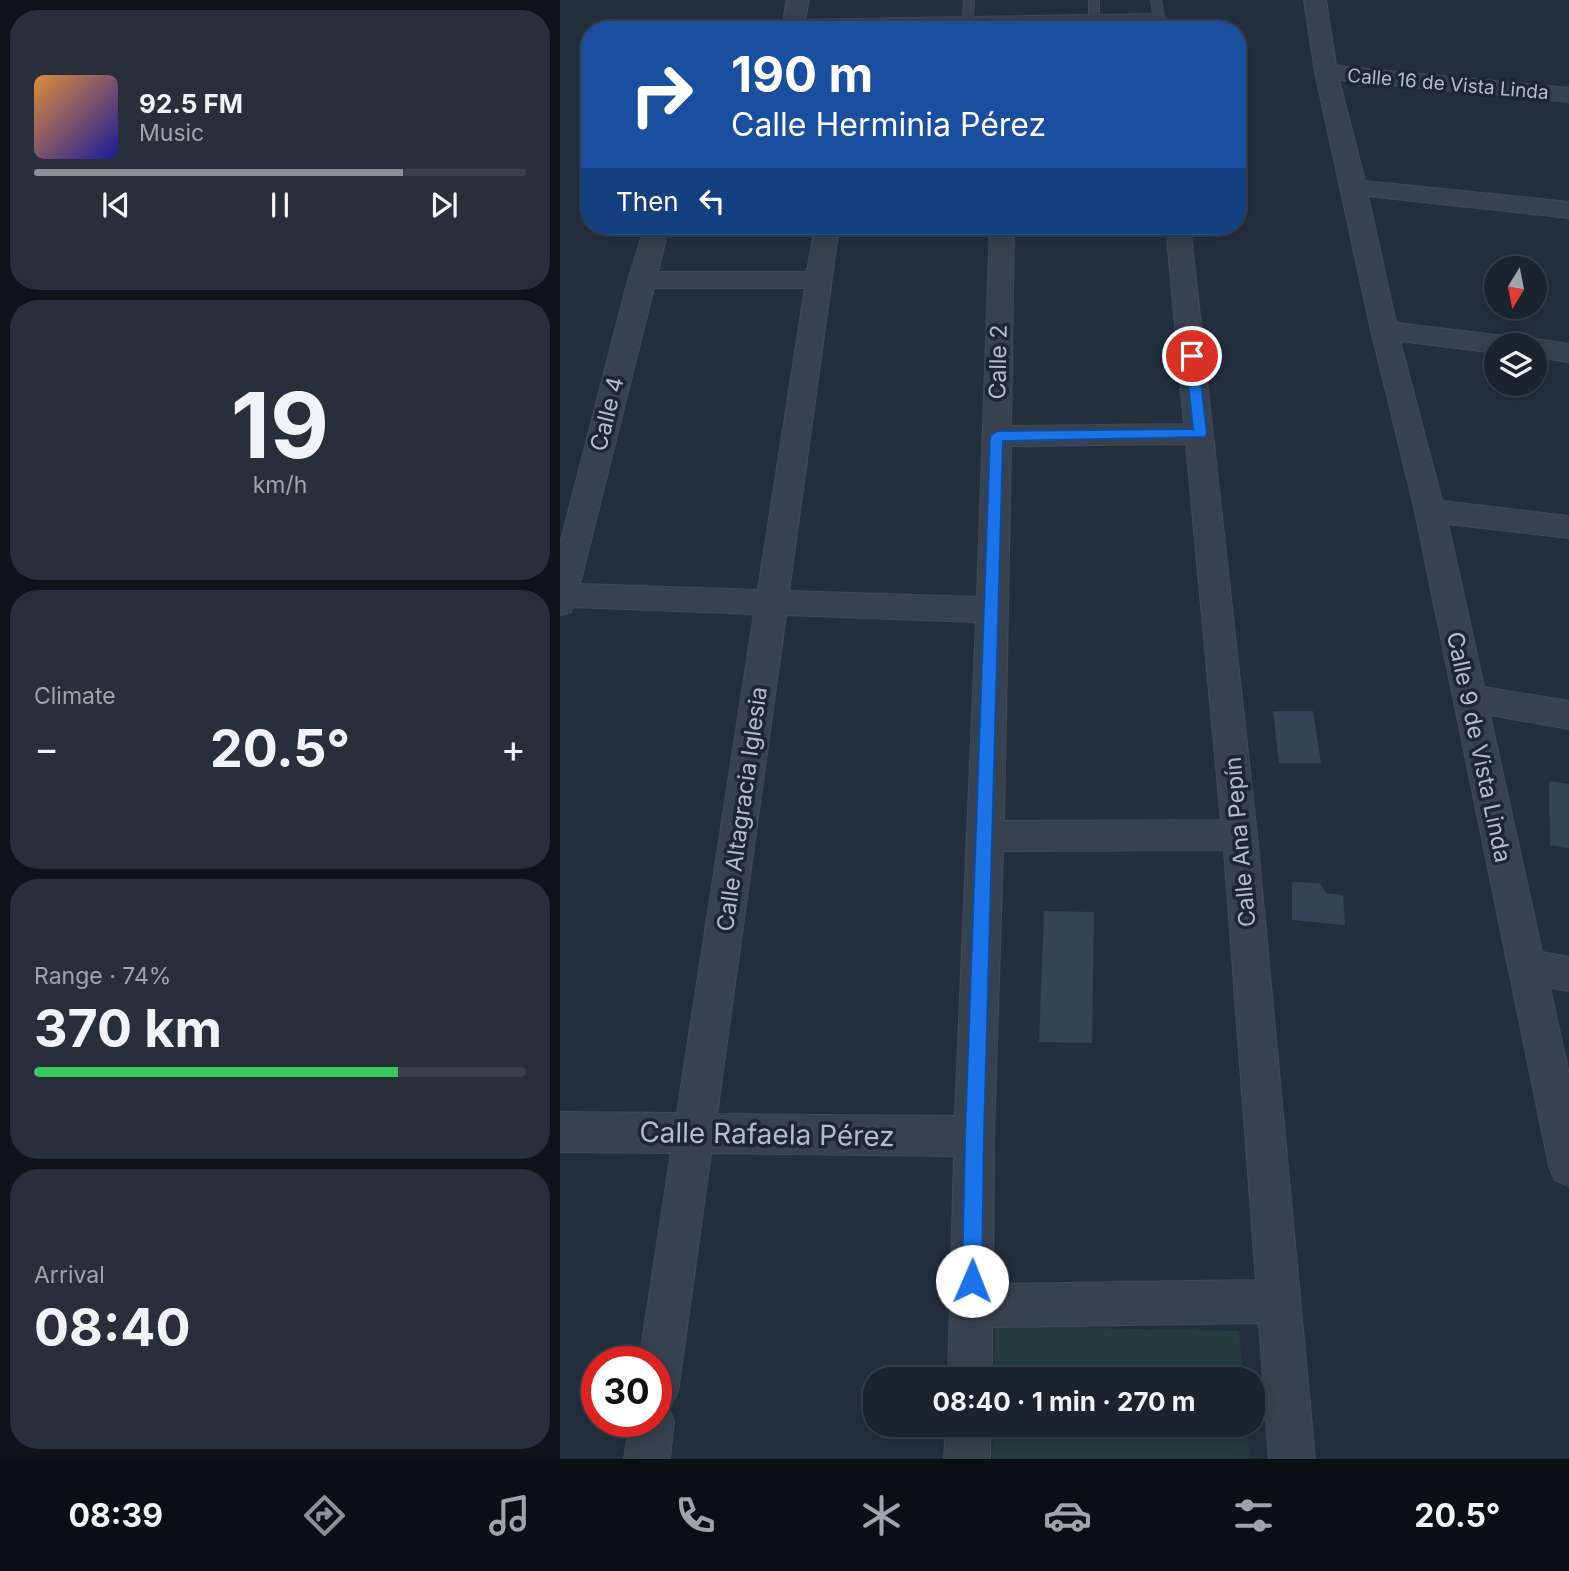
<!DOCTYPE html>
<html lang="en">
<head>
<meta charset="utf-8">
<style>
  :root { --surface:#1b232e; --page:#282f3a; --text:#f1f3f6; --muted:#a0a4aa; --line:#39404a; --accent:#8c9099 }
  body { margin:0; font-family:Inter,sans-serif; background:var(--page); color:var(--text); height:100vh; display:flex; flex-direction:column; font-size:26px; white-space:nowrap }
  * { box-sizing:border-box; margin:0 }
  p { font-size:23px; color:var(--muted) }
  .icon { flex:none; width:38px; height:38px; fill:none; stroke:currentColor; stroke-width:2; stroke-linecap:round; stroke-linejoin:round }
  .map { position:relative; flex:1; overflow:hidden }
  .sheet { display:flex; flex-direction:column; gap:10px; padding:10px; background:#0f1319; width:560px }
  .sheet>* { flex:none }
  .guide { position:absolute; left:21px; top:21px; width:665px; height:214px; border-radius:28px; box-shadow:0 4px 18px #0003,0 0 0 2px var(--line); background:#1a4fa0; color:#fff; overflow:hidden }
  .needle { width:46px; rotate:190deg }
  .buttons { position:absolute; left:924px; top:256px; display:grid; gap:14px }
  .buttons a { display:grid; place-items:center; width:63px; height:63px; border-radius:50%; background:var(--surface); box-shadow:0 4px 18px #0003,0 0 0 2px var(--line); font-size:35px }
  .speed { position:absolute; left:21px; top:1346px; display:flex; gap:14px; font-size:35px; font-weight:700; text-align:center }
  .speed>* { display:grid; place-content:center; width:91px; height:91px; border-radius:50%; background:var(--surface); box-shadow:0 4px 18px #0003,0 0 0 2px var(--line); line-height:1 }
  .speed .limit { border:10px solid #d22; background:#fff; color:#111 }
  .pin { position:absolute; display:grid; place-items:center; width:60px; height:60px; color:#fff; margin:-30px; border:4px solid #fff; border-radius:50%; box-shadow:0 2px 7px #0007 }
  .me { position:absolute; width:77px; margin:-38px; rotate:1deg; stroke-linejoin:round; filter:drop-shadow(0 0 5px #0008) }
  .turn { display:flex; align-items:center; gap:24px; height:147px; padding:0 35px; font-size:32px }
  .turn .icon { width:91px; height:91px; stroke-width:2.5 }
  .turn b { display:block; font-size:49px; line-height:60px }
  .then { display:flex; align-items:center; height:66px; padding:0 35px; background:#0003; gap:14px; font-size:26px }
  .big { font-size:52px; font-weight:700; line-height:1.1 }
  .sheet .card { flex:1; display:flex; flex-direction:column; justify-content:center; gap:10px; min-width:0; padding:0 24px; border-radius:28px; background:var(--page) }
  .sheet .dial { align-items:center; gap:0 }
  .dial b { font-size:91px; line-height:1 }
  .song { display:flex; align-items:center; gap:21px }
  .cover { width:84px; height:84px; border-radius:10px; background:linear-gradient(135deg,hsl(30 70% 55%),hsl(240 70% 35%)) }
  .played { height:7px; border-radius:4px; background:linear-gradient(90deg,var(--accent) 75%,var(--line) 75%) }
  .keys { display:flex; justify-content:space-around; direction:ltr }
  .heat { display:flex; justify-content:space-between; align-items:center; font-size:38px; direction:ltr }
  .charge { height:10px; border-radius:5px; background:linear-gradient(90deg,#34c759 74%,var(--line) 0) }
  .trip { position:absolute; left:303px; top:1367px; width:402px; height:70px; border-radius:28px; background:var(--surface); box-shadow:0 4px 18px #0003,0 0 0 2px var(--line); font-weight:700; line-height:70px; text-align:center }
  .menu { display:flex; height:112px; justify-content:space-around; align-items:center; background:#0b0e12; color:var(--muted) }
  .menu .icon { width:49px; height:49px }
  .menu .on { color:var(--accent) }
  .menu b { font-size:32px; color:var(--text) }
  main { display:flex; flex:1; min-height:0 }
  .map>svg:first-child { display:block }
</style>
</head>
<body>
<main>
<section class="sheet">
<div class="card">
<div class="song"><i class="cover"></i><div><b>92.5 FM</b><p>Music</p></div></div>
<div class="played"></div>
<div class="keys"><svg class="icon" aria-label="previous" viewBox="0 0 24 24"><path d="M18 5L8 12l10 7zM5 5v14"/></svg><svg class="icon" aria-label="pause" viewBox="0 0 24 24"><path d="M8 5v14M16 5v14"/></svg><svg class="icon" aria-label="next" viewBox="0 0 24 24"><path d="M6 5l10 7-10 7zM19 5v14"/></svg></div>
</div>
<div class="card dial"><b>19</b><p>km/h</p></div>
<div class="card"><p>Climate</p>
<div class="heat"><a>−</a><b class="big">20.5°</b><a>+</a></div>
</div>
<div class="card"><p>Range · 74%</p><b class="big">370 km</b><div class="charge"></div></div>
<div class="card"><p>Arrival</p><b class="big">08:40</b></div>
</section>
<div class="map">
<svg width="1009" height="1459" viewBox="0 0 1009 1459">
  <rect width="100%" height="100%" fill="#242f3e"/>
  <path fill="#263c3f" d="M 435,1326 L 679,1331 L 683,1379 L 434,1379 Z
    M 433,1424 L 687,1425 L 689,1459 L 432,1459 Z"/>
  <path fill="#364354" d="M 713,711 L 753,711 L 761,763 L 719,763 Z
    M 989,781 L 1009,784 L 1009,848 L 990,845 Z
    M 732,882 L 760,883 L 766,893 L 783,895 L 785,925 L 732,920 Z
    M 484,911 L 534,912 L 532,1043 L 479,1042 Z"/>
  <g fill="none" stroke-linecap="round" stroke-linejoin="round">
    <defs>
      <path id="lane" d="M 404,0 L 414,0 L 413,17 L 529,15 L 529,0 L 539,0 L 539,15 L 593,14 L 591,0 L 601,0 L 606,30 L 596,30 L 594,20 L 234,26 L 229,23 L 234,20 L 403,17 Z"/>
      <path id="street" d="M 227,0 L 249,0 L 243,30 L 221,30 Z
        M 744,0 L 766,0 L 776,66 L 1009,88 L 1009,102 L 779,80 L 805,181 L 1009,202 L 1009,218 L 808,196 L 836,323 L 945,336 L 955,339 L 958,345 L 936,345 L 936,353 L 840,341 L 882,501 L 1009,516 L 1009,538 L 888,524 L 924,687 L 1009,701 L 1009,729 L 930,715 L 982,952 L 1009,957 L 1009,991 L 990,988 L 1009,1074 L 1009,1186 L 995,1180 L 989,1166 L 855,511 L 811,330 L 755,72 Z
        M 85,226 L 109,226 L 98,272 L 247,272 L 255,226 L 279,226 L 229,591 L 417,597 L 430,226 L 454,226 L 451,426 L 624,424 L 606,226 L 630,226 L 697,835 L 755,1459 L 709,1459 L 699,1323 L 432,1327 L 432,1379 L 388,1379 L 394,1156 L 151,1153 L 118,1392 L 109,1409 L 114,1421 L 110,1459 L 64,1459 L 70,1421 L 96,1421 L 96,1362 L 79,1362 L 111,1153 L 0,1152 L 0,1112 L 117,1113 L 194,614 L 13,607 L 11,612 L 0,615 L 0,544 L 68,280 ZM 94,288 L 245,288 L 198,590 L 20,584 ZM 626,444 L 661,820 L 444,821 L 451,446 ZM 226,615 L 416,622 L 395,1116 L 157,1114 ZM 664,850 L 696,1280 L 433,1284 L 434,1136 L 443,851 Z
        M 975,339 L 1009,344 L 1009,362 L 975,357 L 975,345 L 964,345 Z
        M 386,1424 L 430,1424 L 430,1459 L 384,1459 Z"/>
    </defs>
    <use href="#lane" stroke="#414a57" stroke-width="2"/>
    <use href="#street" stroke="#414a57" stroke-width="2"/>
    <use href="#lane" fill="#38414e" fill-rule="evenodd"/>
    <use href="#street" fill="#38414e" fill-rule="evenodd"/>
  </g>
  <path fill="#1a73e8" stroke="#114b97" stroke-width="2" d="M 632,351 L 638,356 L 647,434 L 645,437 L 443,441 L 424,1136 L 422,1281 L 419,1289 L 412,1292 L 405,1289 L 402,1281 L 405,1136 L 430,436 L 437,431 L 633,429 L 625,356 Z"/>
  <g text-anchor="middle" dominant-baseline="central" stroke-width="7" stroke-linejoin="round" paint-order="stroke">
    <g font-size="19" fill="#b4bcc9" stroke="#1d2633">
      <text transform="translate(888 84) rotate(5)">Calle 16 de Vista Linda</text>
    </g>
    <g font-size="23" fill="#b4bcc9" stroke="#1d2633">
      <text transform="translate(438 362) rotate(-89)">Calle 2</text>
      <text transform="translate(47 414) rotate(-76)">Calle 4</text>
      <text transform="translate(919 747) rotate(78)">Calle 9 de Vista Linda</text>
      <text transform="translate(182 809) rotate(-82)">Calle Altagracia Iglesia</text>
      <text transform="translate(680 842) rotate(-95)">Calle Ana Pepín</text>
    </g>
    <g font-size="28" fill="#b4bcc9" stroke="#1d2633">
      <text transform="translate(207 1134) rotate(1)">Calle Rafaela Pérez</text>
    </g>
  </g>
</svg>
<div class="buttons">
<a><svg class="needle" viewBox="-14 -14 28 28"><path d="M0-13l5 13h-10z" fill="#e53935"/><path d="M0 13l5-13h-10z" fill="#a0a4aa"/></svg></a>
<a><svg class="icon" aria-label="layers" viewBox="0 0 24 24"><path d="M12 4l9 5-9 5-9-5zM3 14l9 5 9-5"/></svg></a>
</div>
<div class="speed"><div class="limit">30</div></div>
<div class="pin" style="left:632px;top:356px;background:#d93025"><svg class="icon" aria-label="arrive" viewBox="0 0 24 24"><path d="M6 21V4h12l-3 4 3 4H6"/></svg></div>
<svg class="me" style="left:412px;top:1281px" viewBox="-20 -20 40 40"><circle r="19" fill="#fff"/><path d="M0-13L10 11 0 6-10 11z" fill="#1a73e8"/></svg>
<div class="trip">08:40 · 1 min · 270 m</div>
<div class="guide">
<div class="turn"><svg class="icon" aria-label="right" viewBox="0 0 24 24"><path d="M7 20v-9h11M14 6l5 5-5 5"/></svg><div><b>190 m</b>Calle Herminia Pérez</div></div>
<div class="then">Then<svg class="icon" aria-label="left" viewBox="0 0 24 24"><path d="M17 20v-9H6M10 6l-5 5 5 5"/></svg></div>
</div>
</div>
</main>
<nav class="menu">
<b>08:39</b>
<svg class="icon on" aria-label="directions" viewBox="0 0 24 24"><path d="M12 3l9 9-9 9-9-9zM9 14v-3h6M13 9l2 2-2 2"/></svg>
<svg class="icon" aria-label="music" viewBox="0 0 24 24"><path d="M9 18V5l10-2v13"/><circle cx="6" cy="18" r="3"/><circle cx="16" cy="16" r="3"/></svg>
<svg class="icon" aria-label="phone" viewBox="0 0 24 24"><path d="M5 4h4l2 5-3 2q2 4 5 5l2-3 5 2v4C11 20 4 13 5 4z"/></svg>
<svg class="icon" aria-label="climate" viewBox="0 0 24 24"><path d="M12 3v18M4 7l16 10M4 17L20 7"/></svg>
<svg class="icon" aria-label="car" viewBox="0 0 24 24"><path d="M5 17H2v-5l4-1 3-4h7l3 4 3 1v5h-3M9 17h6M6 11h13"/><circle cx="7" cy="17" r="2"/><circle cx="17" cy="17" r="2"/></svg>
<svg class="icon" aria-label="filters" viewBox="0 0 24 24"><path d="M4 7h16M4 17h16"/><circle cx="9" cy="7" r="2"/><circle cx="15" cy="17" r="2"/></svg>
<b>20.5°</b>
</nav>
</body>
</html>
